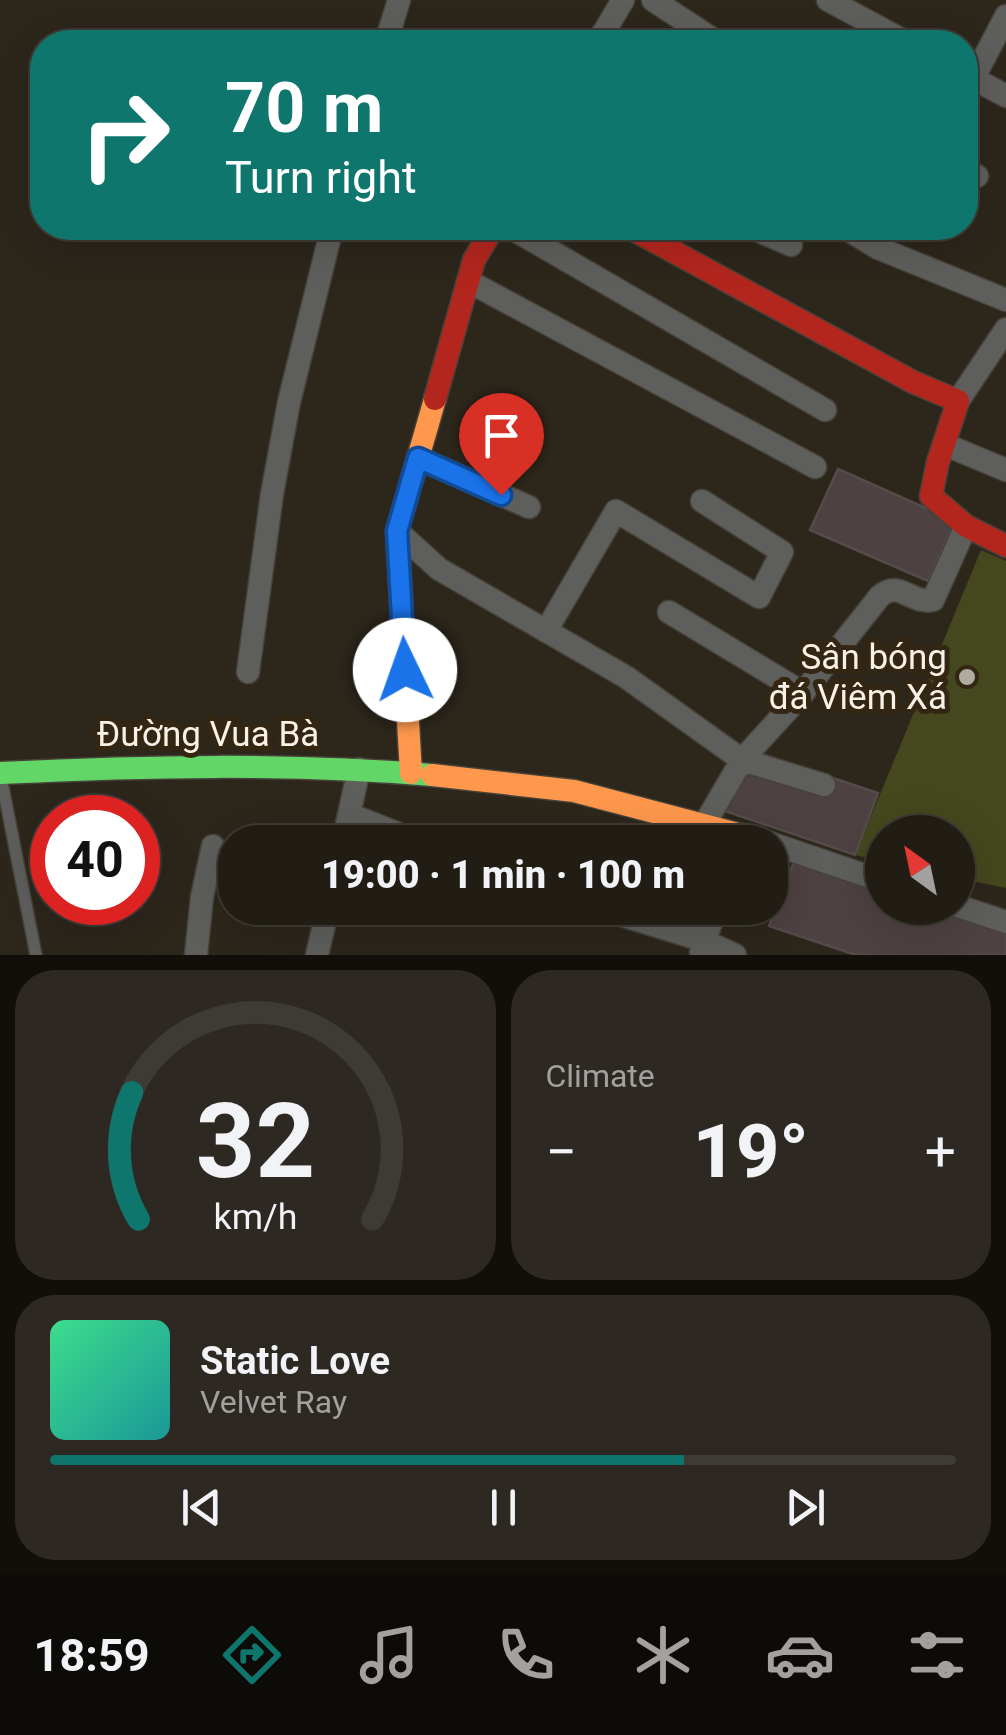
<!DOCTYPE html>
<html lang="en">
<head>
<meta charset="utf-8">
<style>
  :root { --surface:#211c14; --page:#2d2922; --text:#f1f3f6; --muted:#a2a1a0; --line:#3e3a34; --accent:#0f766e }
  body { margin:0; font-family:Roboto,sans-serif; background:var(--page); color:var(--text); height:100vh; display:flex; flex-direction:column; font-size:38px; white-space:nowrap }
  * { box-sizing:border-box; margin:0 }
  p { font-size:32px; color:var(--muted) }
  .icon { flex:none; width:55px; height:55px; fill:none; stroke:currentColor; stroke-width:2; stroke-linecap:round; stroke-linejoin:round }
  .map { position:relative; height:955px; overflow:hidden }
  .side { display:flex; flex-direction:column; gap:15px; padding:15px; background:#120f0b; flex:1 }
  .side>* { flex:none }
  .banner { position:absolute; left:30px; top:30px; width:948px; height:210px; border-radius:40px; box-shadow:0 10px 40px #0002,0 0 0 2px var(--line); background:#0f766e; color:#fff; overflow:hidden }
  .needle { width:65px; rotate:327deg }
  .tools { position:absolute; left:865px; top:815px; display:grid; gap:20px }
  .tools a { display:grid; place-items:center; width:110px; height:110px; border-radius:50%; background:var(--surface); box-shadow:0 10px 40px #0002,0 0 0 2px var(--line); font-size:50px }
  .speed { position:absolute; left:30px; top:795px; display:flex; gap:20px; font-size:50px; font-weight:700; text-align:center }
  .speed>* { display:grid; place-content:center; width:130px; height:130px; border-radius:50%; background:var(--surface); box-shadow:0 10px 40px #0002,0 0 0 2px var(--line); line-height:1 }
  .speed .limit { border:15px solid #d22; background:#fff; color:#111 }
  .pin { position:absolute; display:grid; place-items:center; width:85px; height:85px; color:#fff; margin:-102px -42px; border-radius:50% 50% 50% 0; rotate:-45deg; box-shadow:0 0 10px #0007 }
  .pin .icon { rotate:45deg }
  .me { position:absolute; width:110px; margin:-55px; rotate:357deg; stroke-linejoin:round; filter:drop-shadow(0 0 8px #0008) }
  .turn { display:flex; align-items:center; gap:35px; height:210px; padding:0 30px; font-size:45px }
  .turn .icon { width:130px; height:130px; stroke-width:2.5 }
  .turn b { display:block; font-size:70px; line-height:85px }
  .big { font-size:75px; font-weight:800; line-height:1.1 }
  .side .card { flex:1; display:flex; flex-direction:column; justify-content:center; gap:15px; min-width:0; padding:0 35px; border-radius:40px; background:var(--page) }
  .side .dial { align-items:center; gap:0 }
  .dial svg { height:260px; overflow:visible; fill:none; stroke:var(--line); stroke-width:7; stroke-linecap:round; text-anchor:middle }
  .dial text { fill:var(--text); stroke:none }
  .song { display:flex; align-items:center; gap:30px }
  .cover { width:120px; height:120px; border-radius:15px; background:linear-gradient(135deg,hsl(150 70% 55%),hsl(180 70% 35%)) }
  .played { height:10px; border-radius:5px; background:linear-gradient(90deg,var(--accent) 70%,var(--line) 70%) }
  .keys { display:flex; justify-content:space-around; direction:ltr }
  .heat { display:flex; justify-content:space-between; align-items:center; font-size:55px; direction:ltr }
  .side .tiles { flex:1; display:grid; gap:15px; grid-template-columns:1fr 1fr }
  .card:last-child { grid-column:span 2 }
  .trip { position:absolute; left:218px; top:825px; width:570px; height:100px; border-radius:40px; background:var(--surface); box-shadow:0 10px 40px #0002,0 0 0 2px var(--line); font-weight:800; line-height:100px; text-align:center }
  .dock { display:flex; height:160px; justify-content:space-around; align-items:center; background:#0d0b08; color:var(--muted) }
  .dock .icon { width:70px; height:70px }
  .dock .current { color:var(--accent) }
  .dock b { font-size:45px; color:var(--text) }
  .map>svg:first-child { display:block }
</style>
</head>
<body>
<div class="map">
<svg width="1006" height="955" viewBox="0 0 1006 955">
  <rect width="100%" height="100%" fill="#2c261b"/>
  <path fill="#45481e" d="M 981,550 L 1006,561 L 1006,888 L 958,878 L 958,832 L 882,832 L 882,861 L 855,855 Z"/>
  <path fill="#4e4141" stroke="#544c4a" stroke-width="2.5" d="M 838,469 L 955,521 L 928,581 L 810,530 Z
    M 759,753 L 878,793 L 855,855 L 722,810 Z
    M 795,859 L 882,887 L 882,908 L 944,908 L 1006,928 L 1006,955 L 856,955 L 769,926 Z"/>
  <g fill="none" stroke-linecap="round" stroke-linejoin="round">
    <defs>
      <path id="lane" d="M 1,777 L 36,955"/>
      <path id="street" d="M 653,0 L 717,42
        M 828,0 L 906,42
        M 386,42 L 399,0
        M 598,42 L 623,0
        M 965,74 L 1006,96
        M 973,79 L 1006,16
        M 965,170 L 977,176
        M 511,228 L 825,410
        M 752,228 L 791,245
        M 845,228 L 878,248 L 1006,300
        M 468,281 L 815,467
        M 958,401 L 1006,329
        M 946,445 L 1006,470
        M 418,458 L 529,507
        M 397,531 L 439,569 L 626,677 L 742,760 L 824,785
        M 669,612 L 803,693
        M 546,631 L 616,511 L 759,597 L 782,552 L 702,501
        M 248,672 L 272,494 L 289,402 L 332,228
        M 349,814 L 419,842
        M 704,825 L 742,760 L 803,693 L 880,596 C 899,579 912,605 933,600 L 966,526
        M 343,842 L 359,769
        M 770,843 L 882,881
        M 958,906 L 1006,922
        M 599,908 L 705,941 L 735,955
        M 701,952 L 716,908
        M 196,955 L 202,897 L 213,846
        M 317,955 L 328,908"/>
      <path id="fast" d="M 0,773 C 144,766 288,763 432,775"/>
      <path id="slow" d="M 411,773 L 397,531 L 435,399
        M 432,775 L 574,791 L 768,842"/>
      <path id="jam" d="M 630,228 L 913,382 L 958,401 L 938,462 L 931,496 L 966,526 L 1006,546
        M 435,399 L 474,260 L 493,228"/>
    </defs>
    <use href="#lane" stroke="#474239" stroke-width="14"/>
    <use href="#street" stroke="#474239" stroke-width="25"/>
    <use href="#fast" stroke="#474239" stroke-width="25"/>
    <use href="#slow" stroke="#474239" stroke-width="25"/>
    <use href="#jam" stroke="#474239" stroke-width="25"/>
    <use href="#lane" stroke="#5e5f5c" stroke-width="11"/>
    <use href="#street" stroke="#5e5f5c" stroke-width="22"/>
    <use href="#fast" stroke="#63d668" stroke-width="22"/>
    <use href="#slow" stroke="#ff974d" stroke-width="22"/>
    <use href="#jam" stroke="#b3261e" stroke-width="22"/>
  </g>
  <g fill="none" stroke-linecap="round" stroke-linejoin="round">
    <defs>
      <path id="route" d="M 405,670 L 397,531 L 418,458 L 501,495"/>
    </defs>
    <use href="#route" stroke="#114b97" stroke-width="25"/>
    <use href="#route" stroke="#1a73e8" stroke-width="18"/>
  </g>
  <circle fill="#b1ab9f" stroke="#332714" stroke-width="4" cx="967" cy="677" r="10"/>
  <g text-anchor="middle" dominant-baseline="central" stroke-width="10" stroke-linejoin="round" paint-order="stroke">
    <g font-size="35" fill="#f9f2e6" stroke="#332714" text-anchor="end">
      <text x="947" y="657">Sân bóng<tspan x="947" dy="40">đá Viêm Xá</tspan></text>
    </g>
    <g font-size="35" fill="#f9f2e6" stroke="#332714">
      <text x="208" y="734">Đường Vua Bà</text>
    </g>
  </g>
</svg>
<div class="tools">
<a><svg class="needle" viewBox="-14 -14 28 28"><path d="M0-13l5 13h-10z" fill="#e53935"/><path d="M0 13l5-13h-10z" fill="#a2a1a0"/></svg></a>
</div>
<div class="speed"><div class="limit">40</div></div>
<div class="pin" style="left:501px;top:495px;background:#d93025"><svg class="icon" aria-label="arrive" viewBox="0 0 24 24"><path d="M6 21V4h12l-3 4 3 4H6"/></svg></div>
<svg class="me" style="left:405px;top:670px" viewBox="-20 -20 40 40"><circle r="19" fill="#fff"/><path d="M0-13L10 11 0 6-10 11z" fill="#1a73e8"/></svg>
<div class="trip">19:00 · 1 min · 100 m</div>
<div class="banner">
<div class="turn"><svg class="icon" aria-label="right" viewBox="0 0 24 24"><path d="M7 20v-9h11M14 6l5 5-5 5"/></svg><div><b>70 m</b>Turn right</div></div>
</div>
</div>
<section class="side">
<div class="tiles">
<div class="card dial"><svg viewBox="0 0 100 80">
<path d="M14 69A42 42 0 1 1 86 69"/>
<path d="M14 69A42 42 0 0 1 12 30" stroke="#0f766e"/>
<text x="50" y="56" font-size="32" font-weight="700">32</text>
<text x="50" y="72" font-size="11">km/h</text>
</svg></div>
<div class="card"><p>Climate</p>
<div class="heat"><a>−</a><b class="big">19°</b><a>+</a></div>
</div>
<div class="card">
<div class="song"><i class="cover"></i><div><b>Static Love</b><p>Velvet Ray</p></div></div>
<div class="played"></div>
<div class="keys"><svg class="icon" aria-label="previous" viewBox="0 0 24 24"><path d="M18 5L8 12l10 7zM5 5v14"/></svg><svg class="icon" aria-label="pause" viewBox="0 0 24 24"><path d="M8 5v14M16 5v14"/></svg><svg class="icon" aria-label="next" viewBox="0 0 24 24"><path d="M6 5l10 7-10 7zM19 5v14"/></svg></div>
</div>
</div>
</section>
<nav class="dock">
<b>18:59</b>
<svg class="icon current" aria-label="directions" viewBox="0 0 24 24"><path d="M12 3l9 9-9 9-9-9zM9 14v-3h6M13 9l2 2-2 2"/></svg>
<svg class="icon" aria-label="music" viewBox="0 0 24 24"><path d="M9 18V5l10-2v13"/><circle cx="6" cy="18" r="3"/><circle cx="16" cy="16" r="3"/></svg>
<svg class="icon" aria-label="phone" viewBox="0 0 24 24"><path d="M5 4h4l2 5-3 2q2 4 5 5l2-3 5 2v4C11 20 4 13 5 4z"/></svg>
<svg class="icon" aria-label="climate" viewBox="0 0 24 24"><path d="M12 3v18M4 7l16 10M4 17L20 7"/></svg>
<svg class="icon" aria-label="car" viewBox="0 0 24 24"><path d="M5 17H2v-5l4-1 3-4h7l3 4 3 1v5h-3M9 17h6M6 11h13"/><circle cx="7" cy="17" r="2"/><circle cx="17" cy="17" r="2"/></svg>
<svg class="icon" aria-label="filters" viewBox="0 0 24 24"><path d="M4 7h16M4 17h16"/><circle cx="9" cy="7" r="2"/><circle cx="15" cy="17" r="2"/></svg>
</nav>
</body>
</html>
